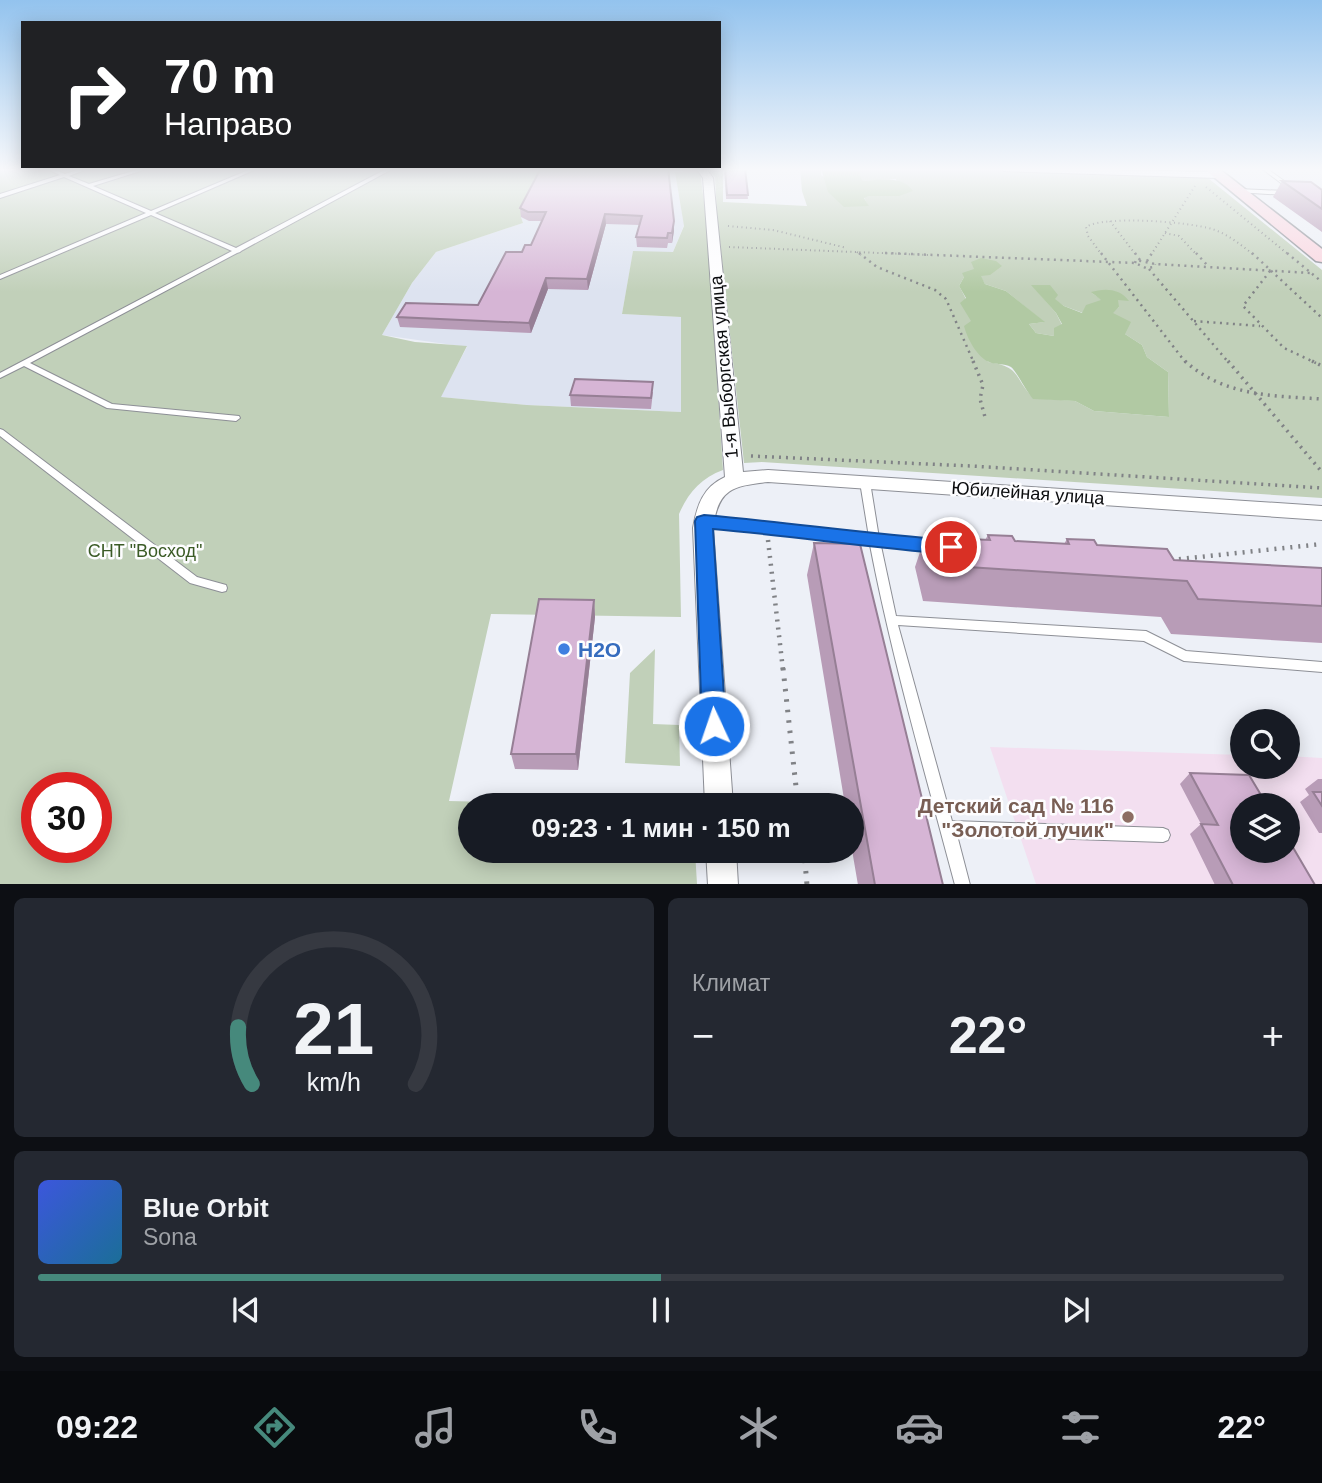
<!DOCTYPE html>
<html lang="ru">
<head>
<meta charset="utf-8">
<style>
  :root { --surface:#171b24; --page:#242831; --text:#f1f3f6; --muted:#9ea1a6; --line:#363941; --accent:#46897c }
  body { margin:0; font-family:Helvetica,sans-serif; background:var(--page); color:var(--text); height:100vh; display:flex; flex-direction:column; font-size:26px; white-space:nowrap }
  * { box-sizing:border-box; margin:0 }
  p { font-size:23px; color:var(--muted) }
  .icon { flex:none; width:38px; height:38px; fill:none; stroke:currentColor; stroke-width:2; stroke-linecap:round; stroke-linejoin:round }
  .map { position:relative; height:884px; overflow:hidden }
  .details { display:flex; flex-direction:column; gap:14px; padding:14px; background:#0d0f14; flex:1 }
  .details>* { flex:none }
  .guide { position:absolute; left:21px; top:21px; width:700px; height:147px; border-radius:0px; box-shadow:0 4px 18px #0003; background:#202124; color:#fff; overflow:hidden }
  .fabs { position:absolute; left:1230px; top:709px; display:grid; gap:14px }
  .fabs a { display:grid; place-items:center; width:70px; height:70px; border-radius:50%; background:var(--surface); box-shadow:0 4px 18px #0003; font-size:35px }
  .speed { position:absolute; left:21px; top:772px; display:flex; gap:14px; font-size:35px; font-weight:700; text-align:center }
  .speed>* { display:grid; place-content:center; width:91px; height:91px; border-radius:50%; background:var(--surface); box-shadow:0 4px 18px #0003; line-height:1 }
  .speed .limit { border:10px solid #d22; background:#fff; color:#111 }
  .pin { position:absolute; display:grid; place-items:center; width:60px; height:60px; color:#fff; margin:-30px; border:4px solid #fff; border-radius:50%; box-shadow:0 2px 7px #0007 }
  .me { position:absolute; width:77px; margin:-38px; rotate:357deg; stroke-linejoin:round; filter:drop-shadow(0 0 5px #0008) }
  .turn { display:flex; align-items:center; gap:24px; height:147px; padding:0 28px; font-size:32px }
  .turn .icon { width:91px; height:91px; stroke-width:2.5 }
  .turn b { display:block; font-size:49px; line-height:60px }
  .big { font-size:52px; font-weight:600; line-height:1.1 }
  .details .card { flex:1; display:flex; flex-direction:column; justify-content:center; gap:10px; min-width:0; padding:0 24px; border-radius:10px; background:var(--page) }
  .details .dial { align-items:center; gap:0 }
  .dial svg { height:182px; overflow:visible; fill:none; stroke:var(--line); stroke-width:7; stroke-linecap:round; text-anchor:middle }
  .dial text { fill:var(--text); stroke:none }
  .song { display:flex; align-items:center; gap:21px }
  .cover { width:84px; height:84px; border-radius:10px; background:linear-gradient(135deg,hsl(230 70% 55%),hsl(200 70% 35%)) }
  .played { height:7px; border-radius:4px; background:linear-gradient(90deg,var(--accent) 50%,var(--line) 50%) }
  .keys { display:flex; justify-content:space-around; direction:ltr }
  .heat { display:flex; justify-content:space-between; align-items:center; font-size:38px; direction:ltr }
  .details .tiles { flex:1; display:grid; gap:14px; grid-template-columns:1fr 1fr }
  .card:last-child { grid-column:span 2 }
  .trip { position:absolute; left:458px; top:793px; width:406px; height:70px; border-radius:35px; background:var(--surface); box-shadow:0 4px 18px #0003; font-weight:600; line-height:70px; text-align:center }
  .tab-bar { display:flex; height:112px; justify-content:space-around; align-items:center; background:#090b0e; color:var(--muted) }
  .tab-bar .icon { width:49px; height:49px }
  .tab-bar .on { color:var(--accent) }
  .tab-bar b { font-size:32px; color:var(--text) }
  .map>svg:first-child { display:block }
</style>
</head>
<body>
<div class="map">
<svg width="1322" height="885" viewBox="0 0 1322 885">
  <rect width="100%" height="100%" fill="#edf0f7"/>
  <path fill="#dde3f0" d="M 546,168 L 682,168 L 683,172 L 675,173 L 684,225 L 673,252 L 633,252 L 622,314 L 681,317 L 681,412 L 527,405 L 440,397 L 467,347 L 382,335 L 412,283 L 436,252 L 523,223 L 521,217 Z"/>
  <path fill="#f3dff0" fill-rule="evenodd" d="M 990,747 L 1242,755 L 1242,766 L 1288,766 L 1288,756 L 1322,758 L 1322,884 L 1036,884 ZM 1242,805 L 1288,805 L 1288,850 L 1242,850 Z"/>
  <path fill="#c1d0b9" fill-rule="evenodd" d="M 0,168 L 546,168 L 521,217 L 523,223 L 436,252 L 412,283 L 382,335 L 415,342 L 467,346 L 441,397 L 527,405 L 681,412 L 681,317 L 622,314 L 633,251 L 673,252 L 684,226 L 675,172 L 683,172 L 682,168 L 694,168 L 700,172 L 707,224 L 723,470 C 701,478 688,493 679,514 L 681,617 L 491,614 L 449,801 L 622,805 L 471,805 L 471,850 L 695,851 L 697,884 L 0,884 ZM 37,788 L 96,788 L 96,847 L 37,847 Z
    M 706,168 L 723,168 L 723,202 L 807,206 L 802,191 L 800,168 L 821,168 L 821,175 L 868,206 L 864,197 L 869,196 L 899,196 L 896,179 L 863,181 L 858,172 L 865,170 L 863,168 L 974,168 L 1208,178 L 1322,270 L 1322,498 L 762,462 L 744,463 L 717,214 L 715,177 ZM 971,262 L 985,284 L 1006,291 L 1044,322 L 1029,324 L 1036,333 L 1054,336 L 1062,325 L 1056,313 L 1032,285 L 1064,306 L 1083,313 L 1102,300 L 1092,293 L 1119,307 L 1112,313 L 1125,334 L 1142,345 L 1147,357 L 1168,372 L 1169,417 L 1094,411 L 1075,401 L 1033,398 C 1013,376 1021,367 988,362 C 979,339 971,305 959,286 L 964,277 L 975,269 Z
    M 655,649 L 653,724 L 679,725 L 680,766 L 625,763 L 630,673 Z"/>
  <path fill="#b1c9a3" d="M 821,168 L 863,168 L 865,170 L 859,173 L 863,181 C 880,180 902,175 913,191 L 899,196 L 869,196 L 864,198 L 869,206 L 844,207 L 828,192 Z
    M 981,258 L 996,261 L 1002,266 L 990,275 L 981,276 L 985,284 L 1006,291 L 1045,322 L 1029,324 L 1036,333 L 1054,336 L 1054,328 L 1062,324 L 1056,313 L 1031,285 L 1050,285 L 1058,295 L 1055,299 L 1064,306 L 1082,313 L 1086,305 L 1101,300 L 1091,292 C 1104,288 1120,288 1129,301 L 1118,300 L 1119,307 L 1113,313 L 1131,322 L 1125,334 L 1142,345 L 1147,357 L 1168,372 L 1169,417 L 1094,411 L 1075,401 L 1033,399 C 1025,390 1017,372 1011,367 C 1004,363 996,365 989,362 C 977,357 967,338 964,326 L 971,321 L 960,303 L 966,298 L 959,286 L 964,277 L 962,273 L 974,269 L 971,262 Z"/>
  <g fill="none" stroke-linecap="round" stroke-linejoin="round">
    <defs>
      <path id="lane" d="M 45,168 L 51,168 L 65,174 L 83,168 L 90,168 L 69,176 L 89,184 L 143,168 L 150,168 L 93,186 L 151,211 L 253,168 L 259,168 L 155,213 L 236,248 L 388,168 L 394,168 L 241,251 L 240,252 L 237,253 L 30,363 L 112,404 L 239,416 L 240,418 L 236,421 L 107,408 L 24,366 L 0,378 L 0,373 L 232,251 L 151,215 L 0,279 L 0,275 L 146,213 L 64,177 L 0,198 L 0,194 L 60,175 Z
        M 1261,168 L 1266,168 L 1294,188 L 1289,189 Z
        M 1238,189 L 1286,191 L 1289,193 L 1286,195 L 1236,192 L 1236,190 Z
        M 0,429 L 3,430 L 197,577 L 226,585 L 227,588 L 226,591 L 222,592 L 190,583 L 0,436 Z
        M 865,479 L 870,482 L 879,538 L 931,541 L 935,542 L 936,545 L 935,548 L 931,549 L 881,546 L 896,616 L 1146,631 L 1186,651 L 1322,662 L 1322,672 L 1184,661 L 1144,641 L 898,625 L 952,821 L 1163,828 L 1168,830 L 1170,835 L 1168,840 L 1163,842 L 957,835 L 970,885 L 955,885 C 925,772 892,659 870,545 L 849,539 L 704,525 L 701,524 L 699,521 L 701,518 L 704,517 L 849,531 L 869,537 L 860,482 Z"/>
      <path id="street" d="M 696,168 L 706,168 L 713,178 L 743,472 L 768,470 L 1322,506 L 1322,520 L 768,482 C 732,486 718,489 713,528 L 733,805 L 705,805 L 693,528 C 697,505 703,487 725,477 L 703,178 Z
        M 999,168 L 1218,172 L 1223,175 L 1218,178 L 1004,171 Z
        M 706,850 L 736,850 L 738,885 L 708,885 Z"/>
      <path id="secondary" d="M 1203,168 L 1218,168 L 1322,249 L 1322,262 L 1316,261 Z"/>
    </defs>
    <use href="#lane" stroke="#8d8f96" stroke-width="2"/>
    <use href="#street" stroke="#8d8f96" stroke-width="2"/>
    <use href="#secondary" stroke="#8d8f96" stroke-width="3"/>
    <path stroke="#808286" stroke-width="2" stroke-dasharray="1 3.5" stroke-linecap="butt" d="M 1206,187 L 1289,255
      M 1110,221 L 1136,255
      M 728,226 L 773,230 L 847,248
      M 1165,233 L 1179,236 L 1197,255
      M 729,247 L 930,255
      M 857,252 L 861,255
      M 1102,255 L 1088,236 L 1086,227 C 1105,215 1189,222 1212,229 C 1228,234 1241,245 1254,255
      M 1151,255 L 1195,186"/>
    <path stroke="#808286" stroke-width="2.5" stroke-dasharray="2 4.5" stroke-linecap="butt" d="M 859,253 L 877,267 L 935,290 L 946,299 L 974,363
      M 885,253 L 1135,263 L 1146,268 L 1154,267 L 1155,264
      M 1101,253 L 1186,363
      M 1135,253 L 1140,260
      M 1196,253 L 1209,267
      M 1252,253 L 1322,318
      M 1287,253 L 1322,282
      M 1147,261 L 1152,253
      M 1135,263 L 1136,260 L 1155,264 L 1311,273
      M 1149,269 L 1229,363
      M 1270,271 L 1243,306 L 1284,348 L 1316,363
      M 1194,321 L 1260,326"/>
    <path stroke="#808286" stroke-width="3.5" stroke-dasharray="2 5" stroke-linecap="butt" d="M 973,361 L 983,385 L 980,399 L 985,417
      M 1185,361 C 1223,396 1273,396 1322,399
      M 1228,361 L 1322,472
      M 1312,361 L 1322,366
      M 751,456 L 971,466 L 1322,488"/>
    <path stroke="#808286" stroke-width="4.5" stroke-dasharray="2 6" stroke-linecap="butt" d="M 768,540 L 783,670
      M 1171,560 L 1322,544"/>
    <path stroke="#808286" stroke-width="5" stroke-dasharray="2.5 8" stroke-linecap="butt" d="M 783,668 L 798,805
      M 804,850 L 807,885"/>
    <use href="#lane" fill="#fff" fill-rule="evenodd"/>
    <use href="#street" fill="#fff" fill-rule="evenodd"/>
    <use href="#secondary" fill="#fbd6e0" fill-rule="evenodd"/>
  </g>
  <path fill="#b89cb7" d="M 541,168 L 674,221 L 674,231 L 672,243 L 668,243 L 667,248 L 637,247 L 636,237 L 640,225 L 606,224 L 588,290 L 548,289 L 531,333 L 400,327 L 397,317 L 478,305 L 522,252 L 531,245 L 542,221 L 529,221 L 521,217 L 520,208 Z
    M 725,168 L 752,168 L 752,170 L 745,170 L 748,199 L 726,199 Z
    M 1282,181 L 1322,190 L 1322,232 L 1273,197 Z
    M 653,392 L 651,409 L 571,406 L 570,395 Z
    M 927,531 L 945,538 L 985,540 L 988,535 L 1015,541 L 1064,544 L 1067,539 L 1174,560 L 1322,568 L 1322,643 L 1171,634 L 1161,617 L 923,601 L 915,567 Z
    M 814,543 L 943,885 L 858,885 L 852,850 L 852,805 L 845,805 L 807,575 Z
    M 594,600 L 595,617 L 578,770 L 515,769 L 511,754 Z
    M 1190,773 L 1315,885 L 1215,885 L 1190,834 L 1201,824 L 1180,784 Z
    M 1318,779 L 1322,779 L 1322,833 L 1319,833 L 1300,802 L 1309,795 L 1305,789 Z"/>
  <path fill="#967f95" d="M 605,214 L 606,224 L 588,290 L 587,279 Z
    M 674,221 L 674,231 L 672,243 L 672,233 Z
    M 546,278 L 548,289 L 531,333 L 529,323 Z
    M 594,600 L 595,617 L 578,770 L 576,754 Z"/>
  <path fill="#d6b5d5" stroke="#967f95" stroke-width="2" d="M 541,168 L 668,168 L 674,221 L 672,233 L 668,233 L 667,238 L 636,237 L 642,216 L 605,214 L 587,279 L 546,278 L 529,323 L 397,317 L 406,303 L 478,305 L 506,252 L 522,252 L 525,245 L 531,245 L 546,212 L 528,212 L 520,208 Z
    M 725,168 L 745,168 L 748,195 L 727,195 Z
    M 1282,181 L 1311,182 L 1322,190 L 1322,209 Z
    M 575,379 L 653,382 L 651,398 L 570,395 Z
    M 927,531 L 944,532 L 945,538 L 990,540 L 988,535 L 1012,536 L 1015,541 L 1069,544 L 1067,539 L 1094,540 L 1097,545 L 1167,549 L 1174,560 L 1322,568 L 1322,606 L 1198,599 L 1187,581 L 937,565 Z
    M 814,543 L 860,544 L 943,885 L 875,885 Z
    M 539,599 L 594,600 L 576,754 L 511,754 Z
    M 1190,773 L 1249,775 L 1267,805 L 1242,805 L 1242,850 L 1288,850 L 1288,839 L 1315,885 L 1233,885 L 1201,824 L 1218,825 Z
    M 1313,792 L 1322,792 L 1322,806 Z"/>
  <linearGradient id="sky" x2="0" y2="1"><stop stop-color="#93c3ee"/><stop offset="0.58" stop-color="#f7f8fb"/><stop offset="1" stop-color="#f7f8fb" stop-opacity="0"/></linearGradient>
  <rect width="1322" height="292" fill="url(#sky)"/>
  <path fill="#1a73e8" stroke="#114b97" stroke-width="2" d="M 704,515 C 786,522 868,534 951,540 L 957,542 L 960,547 L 957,552 L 951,554 C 871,548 793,536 713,529 L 726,726 L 722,734 L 714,737 L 706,734 L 702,726 L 695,521 L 697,517 Z"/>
  <circle fill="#3f7fe0" stroke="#fdfdff" stroke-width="2.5" cx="564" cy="649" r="7"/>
  <circle fill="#8d6e63" stroke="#fdfdff" stroke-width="2.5" cx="1128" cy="817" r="7"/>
  <g text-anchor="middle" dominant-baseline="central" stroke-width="5" stroke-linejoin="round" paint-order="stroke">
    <g font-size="18" fill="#0b0c0e" stroke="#fdfdff">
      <text transform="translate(724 367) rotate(-95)">1-я Выборгская улица</text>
      <text transform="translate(1028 493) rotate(4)">Юбилейная улица</text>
    </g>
    <g font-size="18" fill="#3b5b26" stroke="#fdfdff">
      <text x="145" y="551">СНТ "Восход"</text>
    </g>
    <g font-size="21" font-weight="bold" fill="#366cbe" stroke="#fdfdff" text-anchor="start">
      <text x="578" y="649">H2O</text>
    </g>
    <g font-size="21" font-weight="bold" fill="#785e54" stroke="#fdfdff" text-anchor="end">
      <text x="1114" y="805">Детский сад № 116<tspan x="1114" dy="24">"Золотой лучик"</tspan></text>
    </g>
  </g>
</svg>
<div class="fabs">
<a><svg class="icon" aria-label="search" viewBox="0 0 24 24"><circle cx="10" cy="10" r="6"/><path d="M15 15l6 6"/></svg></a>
<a><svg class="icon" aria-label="layers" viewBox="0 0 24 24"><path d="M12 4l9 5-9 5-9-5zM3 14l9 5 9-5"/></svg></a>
</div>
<div class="speed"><div class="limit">30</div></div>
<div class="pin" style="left:951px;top:547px;background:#d93025"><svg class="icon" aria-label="arrive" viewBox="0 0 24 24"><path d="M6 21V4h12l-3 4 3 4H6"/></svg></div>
<svg class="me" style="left:714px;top:726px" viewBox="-20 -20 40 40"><circle r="17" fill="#1a73e8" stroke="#fff" stroke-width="3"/><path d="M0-11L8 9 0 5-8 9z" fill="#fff"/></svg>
<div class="trip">09:23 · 1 мин · 150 m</div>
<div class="guide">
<div class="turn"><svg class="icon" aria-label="right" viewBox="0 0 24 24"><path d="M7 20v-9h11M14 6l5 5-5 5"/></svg><div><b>70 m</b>Направо</div></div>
</div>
</div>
<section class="details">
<div class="tiles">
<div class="card dial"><svg viewBox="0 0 100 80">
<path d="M14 69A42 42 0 1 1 86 69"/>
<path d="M14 69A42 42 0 0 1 8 44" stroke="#46897c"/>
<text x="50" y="56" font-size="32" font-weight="700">21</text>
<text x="50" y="72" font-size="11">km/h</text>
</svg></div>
<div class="card"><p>Климат</p>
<div class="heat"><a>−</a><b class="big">22°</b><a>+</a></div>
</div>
<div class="card">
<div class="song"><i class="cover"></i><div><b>Blue Orbit</b><p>Sona</p></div></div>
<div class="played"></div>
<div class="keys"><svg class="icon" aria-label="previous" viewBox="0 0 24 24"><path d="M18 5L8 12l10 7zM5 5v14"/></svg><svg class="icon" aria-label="pause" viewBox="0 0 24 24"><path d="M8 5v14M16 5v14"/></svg><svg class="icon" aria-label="next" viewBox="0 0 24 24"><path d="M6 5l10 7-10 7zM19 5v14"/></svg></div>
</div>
</div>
</section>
<nav class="tab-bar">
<b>09:22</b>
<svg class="icon on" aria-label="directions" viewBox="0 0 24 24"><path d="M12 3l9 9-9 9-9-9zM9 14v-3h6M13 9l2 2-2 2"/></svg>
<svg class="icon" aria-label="music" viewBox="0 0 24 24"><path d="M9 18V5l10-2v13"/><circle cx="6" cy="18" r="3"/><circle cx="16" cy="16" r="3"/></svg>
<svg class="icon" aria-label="phone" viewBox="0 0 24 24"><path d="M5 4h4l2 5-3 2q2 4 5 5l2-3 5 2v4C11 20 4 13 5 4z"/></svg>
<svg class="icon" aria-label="climate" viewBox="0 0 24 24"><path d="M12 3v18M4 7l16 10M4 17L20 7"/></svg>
<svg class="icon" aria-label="car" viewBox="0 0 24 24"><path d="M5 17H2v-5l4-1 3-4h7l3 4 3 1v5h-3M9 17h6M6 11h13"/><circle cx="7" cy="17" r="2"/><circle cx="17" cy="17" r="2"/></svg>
<svg class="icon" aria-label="filters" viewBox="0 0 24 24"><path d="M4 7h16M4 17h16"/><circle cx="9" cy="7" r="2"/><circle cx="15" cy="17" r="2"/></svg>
<b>22°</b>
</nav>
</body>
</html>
